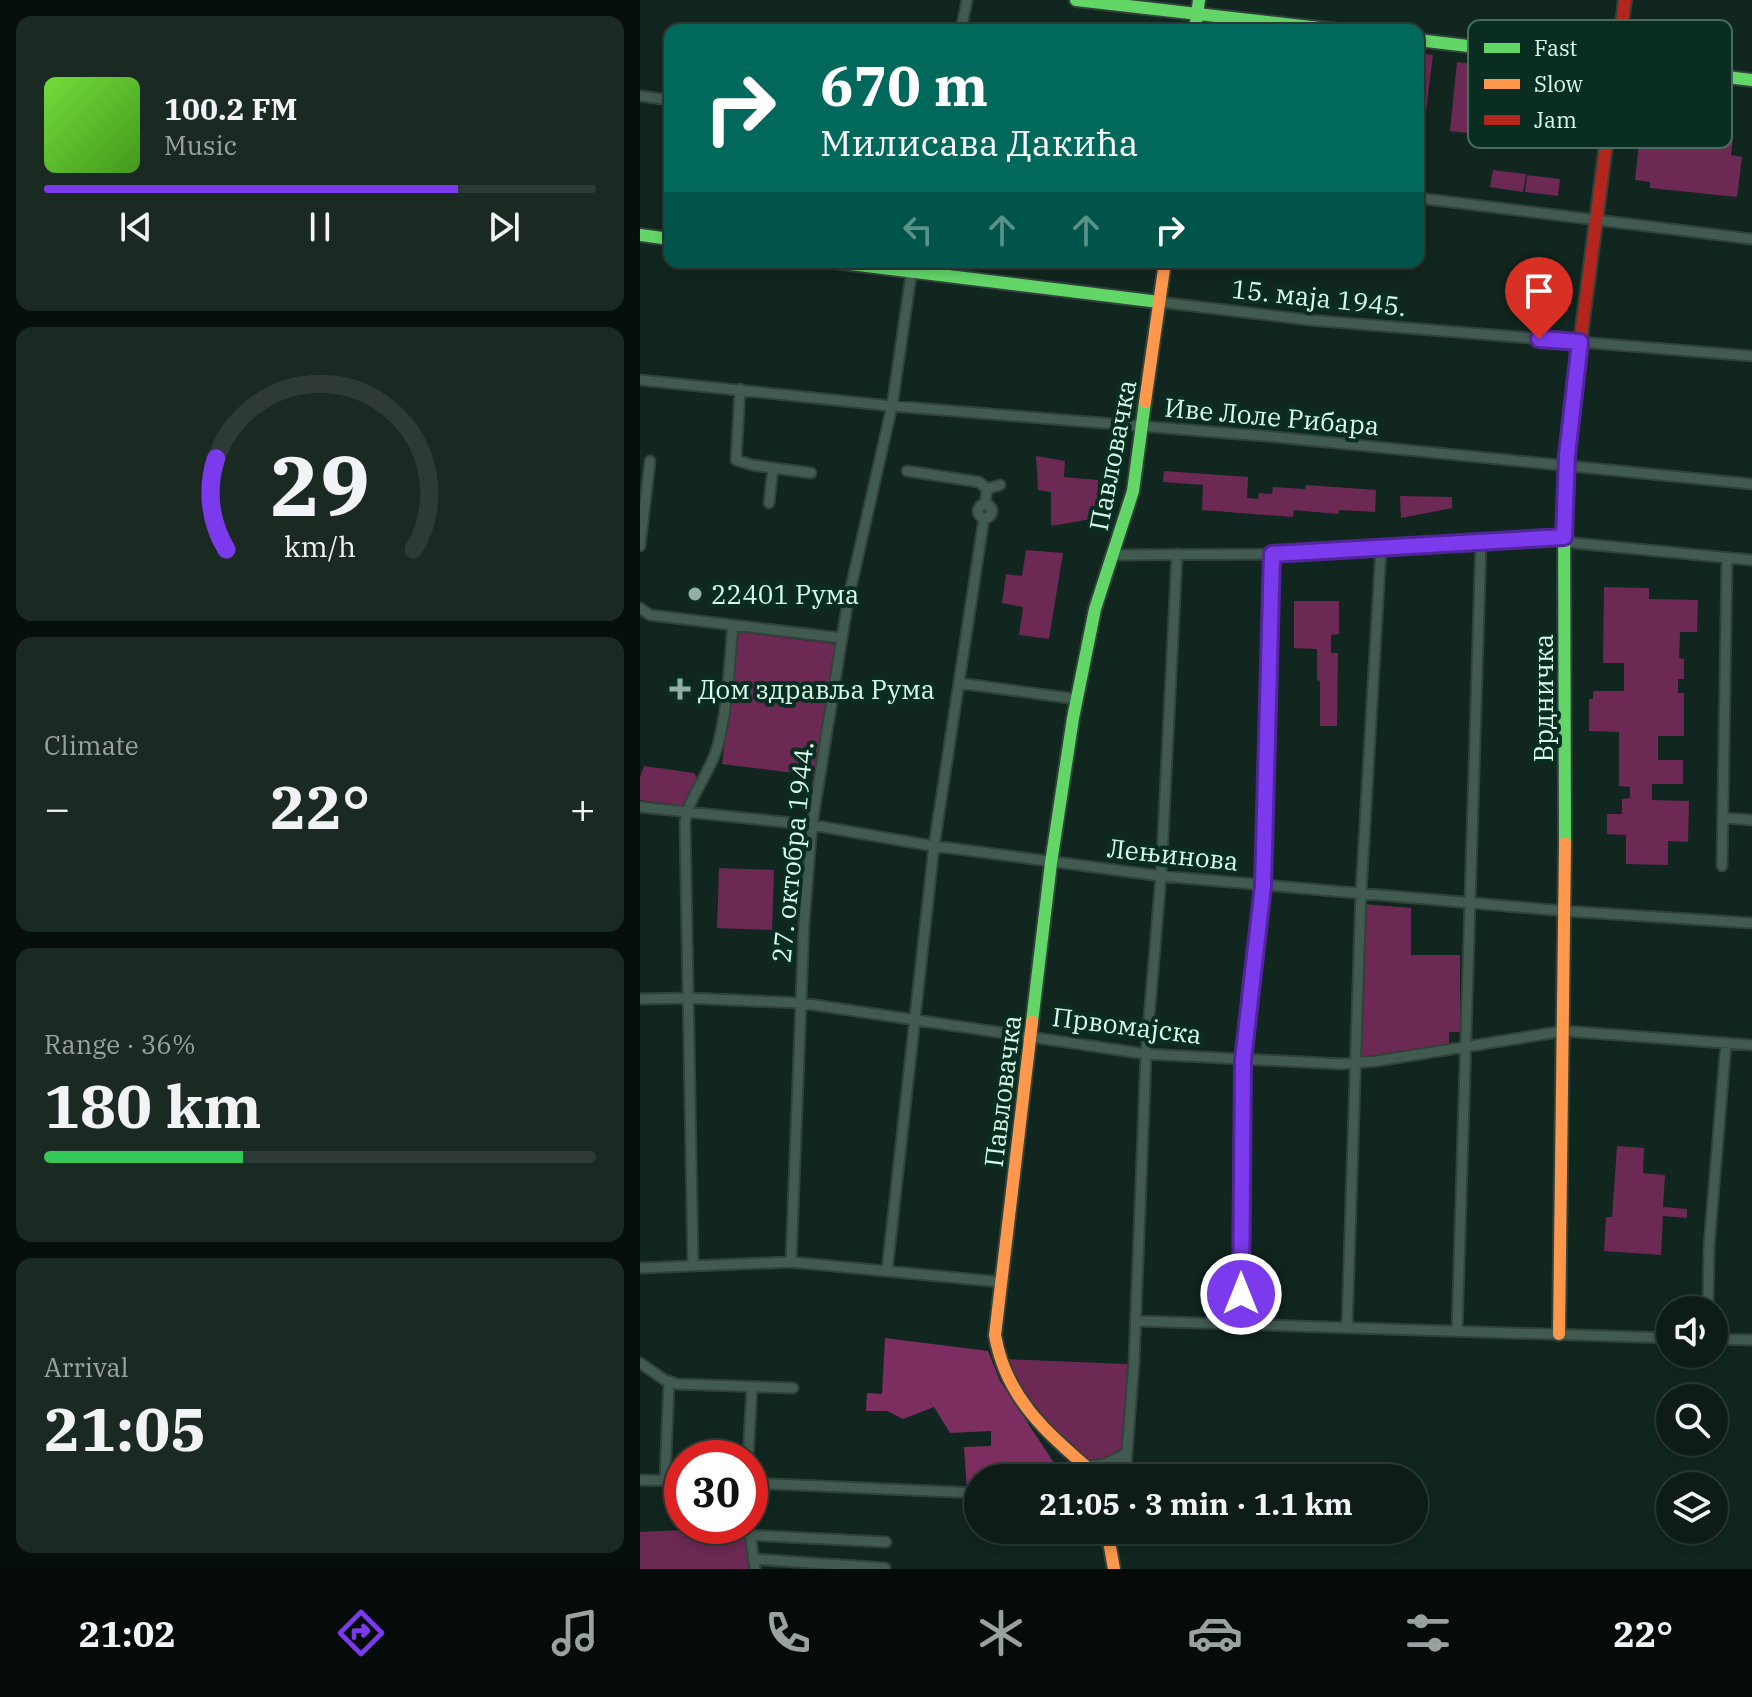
<!DOCTYPE html>
<html lang="en">
<head>
<meta charset="utf-8">
<style>
  :root { --surface:#0d1c16; --page:#1b2923; --text:#f1f3f6; --muted:#9aa1a1; --line:#2d3a35; --accent:#7c3aed }
  body { margin:0; font-family:"IBM Plex Serif",serif; background:var(--page); color:var(--text); height:100vh; display:flex; flex-direction:column; font-size:30px; white-space:nowrap }
  * { box-sizing:border-box; margin:0 }
  p { font-size:26px; color:var(--muted) }
  .icon { flex:none; width:44px; height:44px; fill:none; stroke:currentColor; stroke-width:2; stroke-linecap:round; stroke-linejoin:round }
  .map { position:relative; flex:1; overflow:hidden }
  .drawer { display:flex; flex-direction:column; gap:16px; padding:16px; background:#070f0c; width:640px }
  .drawer>* { flex:none }
  .top-card { position:absolute; left:24px; top:24px; width:760px; height:244px; border-radius:16px; box-shadow:0 4px 12px #0003,0 0 0 2px var(--line); background:#00695c; color:#fff; overflow:hidden }
  .fabs { position:absolute; left:1016px; top:1296px; display:grid; gap:16px }
  .fabs a { display:grid; place-items:center; width:72px; height:72px; border-radius:50%; background:var(--surface); box-shadow:0 4px 12px #0003,0 0 0 2px var(--line); font-size:40px }
  .speed { position:absolute; left:24px; top:1440px; display:flex; gap:16px; font-size:40px; font-weight:700; text-align:center }
  .speed>* { display:grid; place-content:center; width:104px; height:104px; border-radius:50%; background:var(--surface); box-shadow:0 4px 12px #0003,0 0 0 2px var(--line); line-height:1 }
  .speed .limit { border:12px solid #d22; background:#fff; color:#111 }
  .pin { position:absolute; display:grid; place-items:center; width:68px; height:68px; color:#fff; margin:-82px -34px; border-radius:50% 50% 50% 0; rotate:-45deg; box-shadow:0 0 8px #0007 }
  .pin .icon { rotate:45deg }
  .me { position:absolute; width:88px; margin:-44px; rotate:0deg; stroke-linejoin:round; filter:drop-shadow(0 0 6px #0008) }
  .turn { display:flex; align-items:center; gap:28px; height:168px; padding:0 24px; font-size:36px }
  .turn .icon { width:104px; height:104px; stroke-width:2.5 }
  .turn b { display:block; font-size:56px; line-height:68px }
  .lanes { display:flex; align-items:center; height:76px; padding:0 24px; background:#0003; justify-content:center; gap:40px; direction:ltr }
  .lanes .off { opacity:.35 }
  .big { font-size:60px; font-weight:700; line-height:1.1 }
  .drawer .card { flex:1; display:flex; flex-direction:column; justify-content:center; gap:12px; min-width:0; padding:0 28px; border-radius:16px; background:var(--page) }
  .drawer .dial { align-items:center; gap:0 }
  .dial svg { height:208px; overflow:visible; fill:none; stroke:var(--line); stroke-width:7; stroke-linecap:round; text-anchor:middle }
  .dial text { fill:var(--text); stroke:none }
  .song { display:flex; align-items:center; gap:24px }
  .cover { width:96px; height:96px; border-radius:12px; background:linear-gradient(135deg,hsl(100 70% 55%),hsl(100 70% 35%)) }
  .played { height:8px; border-radius:4px; background:linear-gradient(90deg,var(--accent) 75%,var(--line) 75%) }
  .keys { display:flex; justify-content:space-around; direction:ltr }
  .heat { display:flex; justify-content:space-between; align-items:center; font-size:44px; direction:ltr }
  .charge { height:12px; border-radius:6px; background:linear-gradient(90deg,#34c759 36%,var(--line) 0) }
  .trip { position:absolute; left:324px; top:1464px; width:464px; height:80px; border-radius:40px; background:var(--surface); box-shadow:0 4px 12px #0003,0 0 0 2px var(--line); font-weight:700; line-height:80px; text-align:center }
  .menu { display:flex; height:128px; justify-content:space-around; align-items:center; background:#050b09; color:var(--muted) }
  .menu .icon { width:56px; height:56px }
  .menu .selected { color:var(--accent) }
  .menu b { font-size:36px; color:var(--text) }
  main { display:flex; flex:1; min-height:0 }
  .map>svg:first-child { display:block }
</style>
</head>
<body>
<main>
<section class="drawer">
<div class="card">
<div class="song"><i class="cover"></i><div><b>100.2 FM</b><p>Music</p></div></div>
<div class="played"></div>
<div class="keys"><svg class="icon" aria-label="previous" viewBox="0 0 24 24"><path d="M18 5L8 12l10 7zM5 5v14"/></svg><svg class="icon" aria-label="pause" viewBox="0 0 24 24"><path d="M8 5v14M16 5v14"/></svg><svg class="icon" aria-label="next" viewBox="0 0 24 24"><path d="M6 5l10 7-10 7zM19 5v14"/></svg></div>
</div>
<div class="card dial"><svg viewBox="0 0 100 80">
<path d="M14 69A42 42 0 1 1 86 69"/>
<path d="M14 69A42 42 0 0 1 10 34" stroke="#7c3aed"/>
<text x="50" y="56" font-size="32" font-weight="700">29</text>
<text x="50" y="72" font-size="11">km/h</text>
</svg></div>
<div class="card"><p>Climate</p>
<div class="heat"><a>−</a><b class="big">22°</b><a>+</a></div>
</div>
<div class="card"><p>Range · 36%</p><b class="big">180 km</b><div class="charge"></div></div>
<div class="card"><p>Arrival</p><b class="big">21:05</b></div>
</section>
<div class="map">
<svg width="1112" height="1569" viewBox="0 0 1112 1569">
  <rect width="100%" height="100%" fill="#11261e"/>
  <path fill="#6c2954" d="M 778,53 L 793,55 L 778,177 Z
    M 817,62 L 850,66 L 842,135 L 810,131 Z
    M 1029,131 L 1093,138 L 1091,155 L 1102,157 L 1097,197 L 1010,188 L 1010,182 L 995,180 L 1000,134 L 1027,137 Z
    M 853,170 L 886,174 L 883,192 L 850,187 Z
    M 887,175 L 920,179 L 918,196 L 885,192 Z
    M 396,456 L 425,461 L 424,477 L 458,480 L 457,518 L 411,526 L 411,492 L 398,490 Z
    M 524,471 L 608,477 L 607,498 L 618,499 L 619,493 L 632,494 L 633,487 L 665,489 L 666,485 L 736,490 L 735,512 L 699,510 L 698,514 L 654,510 L 653,517 L 562,510 L 563,485 L 523,482 Z
    M 760,496 L 812,497 L 812,508 L 761,518 Z
    M 386,550 L 423,553 L 409,639 L 379,635 L 383,607 L 362,603 L 366,574 L 382,576 Z
    M 964,587 L 1009,588 L 1009,599 L 1058,600 L 1057,632 L 1040,632 L 1039,658 L 1044,659 L 1044,679 L 1038,679 L 1038,693 L 1044,693 L 1044,736 L 1018,736 L 1018,760 L 1043,760 L 1043,784 L 1012,784 L 1012,800 L 1049,801 L 1048,842 L 1028,841 L 1028,865 L 986,864 L 986,835 L 967,834 L 967,814 L 982,814 L 982,799 L 990,798 L 990,787 L 979,786 L 979,732 L 949,731 L 949,699 L 953,699 L 953,691 L 984,691 L 984,663 L 963,663 Z
    M 654,601 L 699,601 L 699,634 L 691,635 L 691,653 L 698,653 L 697,726 L 680,726 L 680,681 L 677,680 L 677,649 L 654,648 Z
    M 99,632 L 195,644 L 178,776 L 82,764 Z
    M 4,766 L 54,773 L 58,779 L 42,806 L 0,800 L 0,777 Z
    M 79,868 L 134,870 L 132,930 L 77,928 Z
    M 723,904 L 771,908 L 771,955 L 820,955 L 820,1032 L 809,1032 L 809,1048 L 720,1061 Z
    M 977,1146 L 1004,1148 L 1003,1173 L 1025,1175 L 1023,1207 L 1047,1209 L 1047,1218 L 1023,1216 L 1021,1255 L 964,1251 L 966,1217 L 972,1217 Z
    M 364,1359 L 487,1364 L 484,1445 C 476,1455 466,1465 453,1462 C 422,1457 376,1387 364,1359 Z
    M 104,1527 L 111,1569 L 0,1569 L 0,1532 Z"/>
  <path fill="#7c2e61" d="M 245,1338 L 348,1351 L 360,1381 L 424,1478 L 338,1478 L 338,1490 L 327,1490 L 324,1447 L 351,1446 L 351,1431 L 310,1433 L 294,1407 L 263,1419 L 247,1411 L 226,1411 L 227,1393 L 242,1394 Z"/>
  <g fill="none" stroke-linecap="round" stroke-linejoin="round">
    <defs>
      <path id="street" d="M 321,30 L 327,0
        M 0,96 L 30,100
        M 778,198 L 1112,239
        M 519,302 L 669,320 L 1112,356
        M 0,380 L 252,406 L 624,436 L 1112,484
        M 100,389 L 96,460 L 112,465 L 171,473
        M 267,471 L 339,482 L 347,489 L 345,505
        M 347,489 L 360,485
        M 129,503 L 133,468
        M338 511a7 7 0 1 1 14 0a7 7 0 1 1-14 0Z
        M 924,542 L 1112,560
        M 0,546 L 10,461
        M 473,555 L 632,554 L 924,537
        M 0,608 L 10,615 L 201,638
        M 319,683 L 436,699
        M 0,807 L 172,825 L 287,845 L 521,876 L 925,911 L 1112,923
        M 1083,818 L 1112,820
        M 1082,866 L 1087,558
        M 0,999 L 47,998 L 161,1003 L 506,1054 L 701,1064 L 737,1061 L 924,1031 L 1112,1045
        M 151,1262 L 164,923 L 172,825 L 208,600 L 252,406 L 273,262
        M 53,1266 L 45,822 C 49,796 70,773 77,748 C 88,709 89,665 93,625
        M 0,1268 L 151,1262 L 361,1282
        M 247,1271 L 294,846 L 344,518
        M 1068,1310 L 1069,1246 L 1086,1043
        M 496,1321 L 1030,1338
        M 601,1324 L 603,1060 L 623,886 L 632,554
        M 707,1327 L 721,892 L 741,548
        M 817,1331 L 841,540
        M 1074,1339 L 1112,1340
        M 0,1363 L 25,1380 L 37,1384 L 153,1388
        M 108,1458 L 112,1387
        M 446,1467 L 465,1464 L 483,1455
        M 440,1478 L 442,1469
        M 475,1478 L 483,1457
        M 485,1478 L 494,1362 L 506,1054 L 521,876 L 537,554
        M 0,1480 L 42,1481
        M 25,1480 L 29,1382
        M 110,1483 L 338,1493
        M 109,1526 L 115,1569
        M 109,1535 L 246,1542
        M 113,1559 L 245,1568"/>
      <path id="fast" d="M 436,0 L 697,30
        M 555,30 L 559,0
        M 778,40 L 1112,80
        M 0,235 L 30,239
        M 194,262 L 519,302
        M 925,843 L 924,505 L 930,439
        M 392,1022 L 411,863 L 433,718 L 455,609 L 493,491 L 505,402"/>
      <path id="slow" d="M 505,402 L 525,262
        M 392,1022 L 355,1335 C 366,1401 411,1436 459,1478
        M 919,1334 L 925,843
        M 467,1530 L 474,1569"/>
      <path id="jam" d="M 930,439 L 939,351 L 985,0"/>
    </defs>
    <use href="#street" stroke="#31423b" stroke-width="13"/>
    <use href="#fast" stroke="#31423b" stroke-width="16"/>
    <use href="#slow" stroke="#31423b" stroke-width="16"/>
    <use href="#jam" stroke="#31423b" stroke-width="16"/>
    <use href="#street" stroke="#425b51" stroke-width="9"/>
    <use href="#fast" stroke="#63d668" stroke-width="12"/>
    <use href="#slow" stroke="#ff974d" stroke-width="12"/>
    <use href="#jam" stroke="#b3261e" stroke-width="12"/>
  </g>
  <g fill="none" stroke-linecap="round" stroke-linejoin="round">
    <defs>
      <path id="route" d="M 601,1294 L 603,1060 L 623,886 L 632,554 L 924,537 L 927,455 L 940,342 L 899,339"/>
    </defs>
    <use href="#route" stroke="#51269a" stroke-width="20"/>
    <use href="#route" stroke="#7c3aed" stroke-width="14"/>
  </g>
  <g fill="#93b0a3" stroke="#092e21" stroke-width="3">
    <circle cx="55" cy="594" r="8"/>
    <path d="M36 677h8v8h8v8h-8v8h-8v-8h-8v-8h8z"/>
  </g>
  <g text-anchor="middle" dominant-baseline="central" stroke-width="8" stroke-linejoin="round" paint-order="stroke">
    <g font-size="26" fill="#d9fbea" stroke="#092e21">
      <text transform="translate(679 297) rotate(6)">15. маја 1945.</text>
      <text transform="translate(632 416) rotate(5)">Иве Лоле Рибара</text>
      <text transform="translate(472 455) rotate(-79)">Павловачка</text>
      <text transform="translate(903 698) rotate(-90)">Врдничка</text>
      <text transform="translate(152 852) rotate(-84)">27. октобра 1944.</text>
      <text transform="translate(533 854) rotate(6)">Лењинова</text>
      <text transform="translate(487 1025) rotate(7)">Првомајска</text>
      <text transform="translate(362 1091) rotate(-83)">Павловачка</text>
    </g>
    <g font-size="26" fill="#d9fbea" stroke="#092e21" text-anchor="start">
      <text x="71" y="594">22401 Рума</text>
      <text x="58" y="689">Дом здравља Рума</text>
    </g>
  </g>
  <rect x="828" y="20" width="264" height="128" rx="12" fill="#092e21" stroke="#476c5d" stroke-width="2"/>
  <rect x="844" y="43" width="36" height="10" fill="#63d668"/>
  <rect x="844" y="79" width="36" height="10" fill="#ff974d"/>
  <rect x="844" y="115" width="36" height="10" fill="#b3261e"/>
  <g font-size="22" fill="#d9fbea">
    <text x="894" y="56">Fast</text>
    <text x="894" y="92">Slow</text>
    <text x="894" y="128">Jam</text>
  </g>
</svg>
<div class="fabs">
<a><svg class="icon" aria-label="sound" viewBox="0 0 24 24"><path d="M4 9h4l5-4v14l-5-4H4zM17 9q2 3 0 6"/></svg></a>
<a><svg class="icon" aria-label="search" viewBox="0 0 24 24"><circle cx="10" cy="10" r="6"/><path d="M15 15l6 6"/></svg></a>
<a><svg class="icon" aria-label="layers" viewBox="0 0 24 24"><path d="M12 4l9 5-9 5-9-5zM3 14l9 5 9-5"/></svg></a>
</div>
<div class="speed"><div class="limit">30</div></div>
<div class="pin" style="left:899px;top:339px;background:#d93025"><svg class="icon" aria-label="arrive" viewBox="0 0 24 24"><path d="M6 21V4h12l-3 4 3 4H6"/></svg></div>
<svg class="me" style="left:601px;top:1294px" viewBox="-20 -20 40 40"><circle r="17" fill="#7c3aed" stroke="#fff" stroke-width="3"/><path d="M0-11L8 9 0 5-8 9z" fill="#fff"/></svg>
<div class="trip">21:05 · 3 min · 1.1 km</div>
<div class="top-card">
<div class="turn"><svg class="icon" aria-label="right" viewBox="0 0 24 24"><path d="M7 20v-9h11M14 6l5 5-5 5"/></svg><div><b>670 m</b>Милисава Дакића</div></div>
<div class="lanes"><svg class="icon off" aria-label="left" viewBox="0 0 24 24"><path d="M17 20v-9H6M10 6l-5 5 5 5"/></svg><svg class="icon off" aria-label="ahead" viewBox="0 0 24 24"><path d="M12 20V5M6 11l6-6 6 6"/></svg><svg class="icon off" aria-label="ahead" viewBox="0 0 24 24"><path d="M12 20V5M6 11l6-6 6 6"/></svg><svg class="icon" aria-label="right" viewBox="0 0 24 24"><path d="M7 20v-9h11M14 6l5 5-5 5"/></svg></div>
</div>
</div>
</main>
<nav class="menu">
<b>21:02</b>
<svg class="icon selected" aria-label="directions" viewBox="0 0 24 24"><path d="M12 3l9 9-9 9-9-9zM9 14v-3h6M13 9l2 2-2 2"/></svg>
<svg class="icon" aria-label="music" viewBox="0 0 24 24"><path d="M9 18V5l10-2v13"/><circle cx="6" cy="18" r="3"/><circle cx="16" cy="16" r="3"/></svg>
<svg class="icon" aria-label="phone" viewBox="0 0 24 24"><path d="M5 4h4l2 5-3 2q2 4 5 5l2-3 5 2v4C11 20 4 13 5 4z"/></svg>
<svg class="icon" aria-label="climate" viewBox="0 0 24 24"><path d="M12 3v18M4 7l16 10M4 17L20 7"/></svg>
<svg class="icon" aria-label="car" viewBox="0 0 24 24"><path d="M5 17H2v-5l4-1 3-4h7l3 4 3 1v5h-3M9 17h6M6 11h13"/><circle cx="7" cy="17" r="2"/><circle cx="17" cy="17" r="2"/></svg>
<svg class="icon" aria-label="filters" viewBox="0 0 24 24"><path d="M4 7h16M4 17h16"/><circle cx="9" cy="7" r="2"/><circle cx="15" cy="17" r="2"/></svg>
<b>22°</b>
</nav>
</body>
</html>
